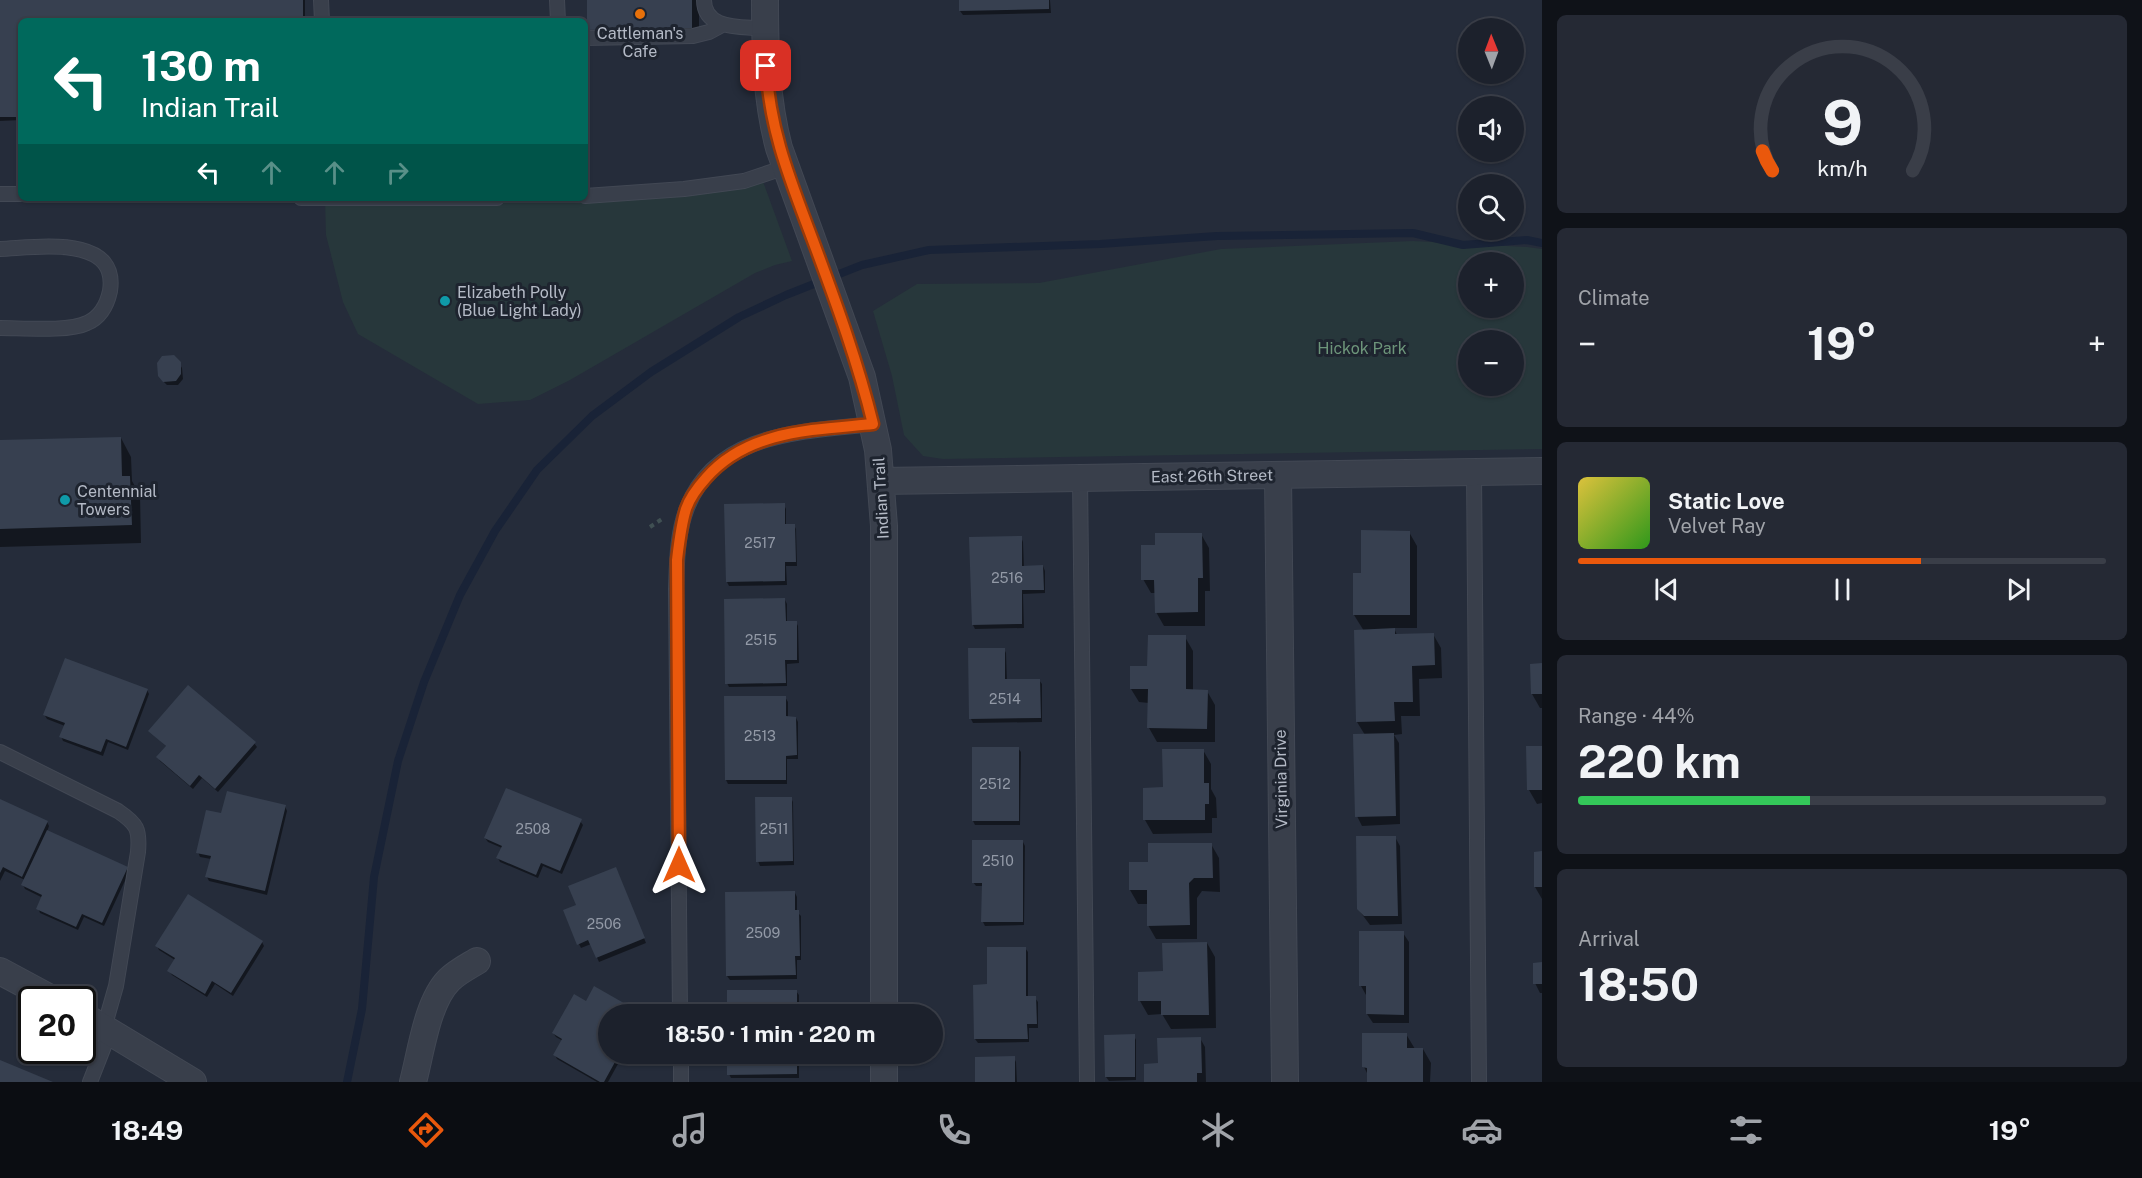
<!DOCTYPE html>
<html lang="en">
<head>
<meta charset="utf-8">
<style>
  :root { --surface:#1c212c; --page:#252934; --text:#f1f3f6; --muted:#a0a3a9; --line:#3a3e48; --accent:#ea580c }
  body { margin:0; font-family:"Public Sans",sans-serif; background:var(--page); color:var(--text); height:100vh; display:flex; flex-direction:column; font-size:22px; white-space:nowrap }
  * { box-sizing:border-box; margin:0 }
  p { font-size:20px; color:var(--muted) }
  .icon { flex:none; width:33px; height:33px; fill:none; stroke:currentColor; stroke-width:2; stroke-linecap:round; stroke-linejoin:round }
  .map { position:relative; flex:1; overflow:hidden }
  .panel { display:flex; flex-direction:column; gap:15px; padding:15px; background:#0f1218; width:600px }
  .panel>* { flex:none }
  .banner { position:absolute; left:18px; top:18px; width:570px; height:183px; border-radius:9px; box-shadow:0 2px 4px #0004,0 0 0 2px var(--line); background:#00695c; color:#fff; overflow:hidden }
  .needle { width:39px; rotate:359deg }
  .buttons { position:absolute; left:1458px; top:18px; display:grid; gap:12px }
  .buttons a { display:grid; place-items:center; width:66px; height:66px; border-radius:50%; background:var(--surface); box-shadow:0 2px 4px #0004,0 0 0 2px var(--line); font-size:30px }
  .speed { position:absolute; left:18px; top:986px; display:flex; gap:12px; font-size:30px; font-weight:700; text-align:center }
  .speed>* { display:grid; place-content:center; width:78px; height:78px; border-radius:50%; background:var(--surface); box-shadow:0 2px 4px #0004,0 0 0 2px var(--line); line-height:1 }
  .speed .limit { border:3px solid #111; border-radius:9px; background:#fff; color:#111 }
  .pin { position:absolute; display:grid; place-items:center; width:51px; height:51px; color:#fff; margin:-26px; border-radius:12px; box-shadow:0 3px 9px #0006 }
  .me { position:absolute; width:66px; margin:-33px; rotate:0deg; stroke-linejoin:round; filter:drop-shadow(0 0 4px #0008) }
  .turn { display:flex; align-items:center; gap:21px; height:126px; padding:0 24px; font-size:27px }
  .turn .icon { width:78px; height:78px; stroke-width:2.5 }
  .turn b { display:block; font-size:42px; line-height:51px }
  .lanes { display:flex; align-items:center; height:57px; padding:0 24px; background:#0003; justify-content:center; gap:30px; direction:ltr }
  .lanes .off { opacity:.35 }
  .big { font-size:45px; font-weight:700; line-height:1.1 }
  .panel .card { flex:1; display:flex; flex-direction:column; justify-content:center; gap:9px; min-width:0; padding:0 21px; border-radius:9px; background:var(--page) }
  .panel .dial { align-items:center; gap:0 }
  .dial svg { height:156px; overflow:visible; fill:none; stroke:var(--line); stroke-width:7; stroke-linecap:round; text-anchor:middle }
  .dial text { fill:var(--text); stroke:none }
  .song { display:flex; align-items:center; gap:18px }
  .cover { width:72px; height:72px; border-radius:9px; background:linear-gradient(135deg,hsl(50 70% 55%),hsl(110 70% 35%)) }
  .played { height:6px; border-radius:3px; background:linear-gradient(90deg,var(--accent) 65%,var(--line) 65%) }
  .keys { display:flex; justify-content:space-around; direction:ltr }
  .heat { display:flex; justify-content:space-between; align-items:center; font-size:33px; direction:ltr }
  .charge { height:9px; border-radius:4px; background:linear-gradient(90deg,#34c759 44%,var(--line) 0) }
  .trip { position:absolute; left:598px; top:1004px; width:345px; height:60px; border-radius:30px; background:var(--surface); box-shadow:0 2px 4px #0004,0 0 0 2px var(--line); font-weight:700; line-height:60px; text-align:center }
  .tabs { display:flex; height:96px; justify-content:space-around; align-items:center; background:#0b0d12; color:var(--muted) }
  .tabs .icon { width:42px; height:42px }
  .tabs .on { color:var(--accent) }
  .tabs b { font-size:27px; color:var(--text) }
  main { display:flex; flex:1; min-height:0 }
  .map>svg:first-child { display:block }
</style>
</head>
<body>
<main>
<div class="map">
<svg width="1542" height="1082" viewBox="0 0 1542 1082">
  <rect width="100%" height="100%" fill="#252c3a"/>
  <path fill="#27373b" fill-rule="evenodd" d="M 761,176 L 792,261 L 775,265 L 755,273 L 570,380 L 530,400 L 478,404 L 358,334 L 343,302 L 326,235 L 325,199 L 585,198 Z
    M 1413,241 L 1527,247 L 1542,249 L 1542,449 L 943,459 L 923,456 L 904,435 L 892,376 L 873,311 L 917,284 L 1039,283 L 1221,249 ZM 1468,262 L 1514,262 L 1514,308 L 1468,308 ZM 1468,340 L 1514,340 L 1514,386 L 1468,386 Z"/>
  <path fill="#0007" d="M 0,0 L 305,0 L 305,21 L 21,21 L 21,120 L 0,121 Z
    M 589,0 L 699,0 L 699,42 L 597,43 L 589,29 Z
    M 960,0 L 1050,0 L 1051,13 L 963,15 L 960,11 Z
    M 179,363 L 182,368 L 183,379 L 178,385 L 167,385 L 162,380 Z
    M 121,438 L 131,457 L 132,481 L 140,495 L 141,543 L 0,547 L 0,442 Z
    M 784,505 L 786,509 L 786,525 L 794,525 L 796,529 L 797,566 L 786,566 L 787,585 L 729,586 L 727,582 Z
    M 1409,532 L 1417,546 L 1417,628 L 1394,628 L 1397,635 L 1433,634 L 1441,648 L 1442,678 L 1419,679 L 1420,716 L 1401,716 L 1402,734 L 1394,735 L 1399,743 L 1400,824 L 1362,826 L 1357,816 L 1365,735 L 1357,722 L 1364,631 L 1354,615 L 1362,575 Z
    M 1201,534 L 1209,548 L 1210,591 L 1205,591 L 1205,626 L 1164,626 L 1156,612 L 1156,593 L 1151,593 L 1143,579 L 1156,546 Z
    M 1021,537 L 1023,542 L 1024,567 L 1043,566 L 1045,571 L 1045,593 L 1023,594 L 1024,628 L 975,629 L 973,625 Z
    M 785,600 L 787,604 L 787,623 L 796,622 L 798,626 L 799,663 L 787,664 L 787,686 L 729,687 L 727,683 Z
    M 1185,637 L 1193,651 L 1193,691 L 1207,691 L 1215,705 L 1215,742 L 1157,742 L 1149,728 L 1149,703 L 1139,702 L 1131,689 L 1149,668 Z
    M 1004,649 L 1006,653 L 1007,681 L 1039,680 L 1042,684 L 1042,722 L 973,723 L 971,719 Z
    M 1542,665 L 1542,708 L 1540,708 L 1532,694 Z
    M 147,690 L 149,694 L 128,750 L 108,742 L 103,756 L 63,741 L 61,736 L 65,726 L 47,719 L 44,714 Z
    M 785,697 L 788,702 L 788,718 L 796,718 L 798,722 L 798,759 L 787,759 L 787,784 L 728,784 L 726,780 Z
    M 150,731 L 254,743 L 257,747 L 218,792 L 202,778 L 193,789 L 160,761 L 158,757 L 167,747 Z
    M 1542,747 L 1542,803 L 1537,804 L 1529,790 Z
    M 1018,748 L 1021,752 L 1020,825 L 975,825 L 973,821 Z
    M 1203,750 L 1211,764 L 1211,789 L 1216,798 L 1217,818 L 1212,818 L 1212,833 L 1153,834 L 1145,820 L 1164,789 Z
    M 791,798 L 793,802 L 794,865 L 760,866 L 758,861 Z
    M 0,800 L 47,822 L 49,826 L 47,832 L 127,868 L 129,872 L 104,926 L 84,917 L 78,930 L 40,913 L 38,908 L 43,898 L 25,889 L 23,885 L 25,880 L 5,871 L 0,881 Z
    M 285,806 L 287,811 L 267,895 L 209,881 L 207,877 L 211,859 L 200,857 L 198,852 L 222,815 Z
    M 580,821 L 583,825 L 562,874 L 543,866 L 538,878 L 500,862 L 498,858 L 502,848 L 488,842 L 485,838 Z
    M 1395,837 L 1400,846 L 1402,924 L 1370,925 L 1358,909 Z
    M 1023,842 L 1025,846 L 1024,925 L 985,926 L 983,922 L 983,886 L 976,886 L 973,882 Z
    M 1211,844 L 1219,858 L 1220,892 L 1202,891 L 1197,898 L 1197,939 L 1156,939 L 1148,925 L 1148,904 L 1138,904 L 1130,890 L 1130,863 L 1149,863 Z
    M 1542,853 L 1542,899 L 1535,887 Z
    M 618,873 L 646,943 L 599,962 L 591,944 L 581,948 L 579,944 L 578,906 Z
    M 795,893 L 797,897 L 797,912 L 801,916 L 801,960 L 797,960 L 797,979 L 730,980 L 727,976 Z
    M 1403,933 L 1409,942 L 1409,1023 L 1373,1023 L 1367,1014 L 1366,995 L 1361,986 Z
    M 262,942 L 264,946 L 233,996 L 215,984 L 207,997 L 172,975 L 169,971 L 175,960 L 159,950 L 157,946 Z
    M 1207,943 L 1215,957 L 1216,1028 L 1171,1029 L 1162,1014 L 1148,1015 L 1140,1001 L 1164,973 Z
    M 1025,948 L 1028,952 L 1028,998 L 1035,998 L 1038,1002 L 1038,1028 L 1029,1028 L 1029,1042 L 978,1043 L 975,1039 L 989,986 Z
    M 1542,964 L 1542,993 L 1540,993 L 1535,983 Z
    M 796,991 L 799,995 L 799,1010 L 802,1014 L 728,1014 Z
    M 587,1003 L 640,1014 L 609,1014 L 609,1053 L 624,1053 L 608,1082 L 597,1082 L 557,1059 L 555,1055 L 563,1041 L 556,1037 L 553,1033 Z
    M 1406,1034 L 1415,1049 L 1423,1049 L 1431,1063 L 1430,1082 L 1368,1082 L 1368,1075 L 1364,1067 Z
    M 1134,1036 L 1136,1040 L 1136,1080 L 1109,1081 L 1106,1077 Z
    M 1200,1038 L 1205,1047 L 1206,1082 L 1146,1082 L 1159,1065 Z
    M 729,1053 L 803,1053 L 803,1059 L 799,1059 L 799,1078 L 731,1078 L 729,1074 Z
    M 1014,1058 L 1016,1062 L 1017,1082 L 977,1082 Z"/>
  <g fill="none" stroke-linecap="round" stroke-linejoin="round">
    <path stroke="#192337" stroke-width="8" d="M 347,1082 L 362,1009 L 374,877 L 398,761 L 424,682 L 460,595 L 495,531 L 537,470 L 592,416 L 651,372 L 739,317 L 786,295 L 862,265 L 929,250 L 1100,244 L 1217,236 L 1413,233 L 1463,245 L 1527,240 L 1542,243"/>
  </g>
  <path fill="#374050" d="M 0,0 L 303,0 L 303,21 L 21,21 L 21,117 L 0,117 Z
    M 587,0 L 692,0 L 692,28 L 587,30 Z
    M 959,0 L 1049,0 L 1049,9 L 959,11 Z
    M 174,355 L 181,362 L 181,374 L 176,381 L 163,382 L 158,376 L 157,363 L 162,356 Z
    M 121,437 L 122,476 L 130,476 L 132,525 L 0,529 L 0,440 Z
    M 785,503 L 785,524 L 795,524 L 796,562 L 785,562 L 785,581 L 726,582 L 724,504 Z
    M 1361,530 L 1410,531 L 1410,615 L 1353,615 L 1353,573 L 1361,573 Z
    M 1155,533 L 1202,533 L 1203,578 L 1198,578 L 1198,612 L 1155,613 L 1154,580 L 1141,580 L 1141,545 L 1155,545 Z
    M 1022,536 L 1022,566 L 1043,565 L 1044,590 L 1022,590 L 1022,624 L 972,625 L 969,537 Z
    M 785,598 L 786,621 L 797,621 L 797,660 L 785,660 L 786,683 L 725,684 L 724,599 Z
    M 1395,628 L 1395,634 L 1434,633 L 1435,665 L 1412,666 L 1413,702 L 1394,702 L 1395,721 L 1356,722 L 1354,630 Z
    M 1148,635 L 1186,635 L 1186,689 L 1208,690 L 1207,729 L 1147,728 L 1148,689 L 1130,689 L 1130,666 L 1147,666 Z
    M 968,648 L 1005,648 L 1005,679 L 1040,679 L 1041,718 L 969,719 Z
    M 65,658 L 148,689 L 126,747 L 106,739 L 101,752 L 59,737 L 65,723 L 43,715 Z
    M 1542,663 L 1542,694 L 1531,694 L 1530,664 Z
    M 188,685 L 256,742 L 215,789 L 199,775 L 190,786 L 156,757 L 166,746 L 148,731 Z
    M 724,696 L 786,696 L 786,716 L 796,717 L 797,755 L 786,756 L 786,780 L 725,780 Z
    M 1394,733 L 1396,816 L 1355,817 L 1353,734 Z
    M 1526,746 L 1542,746 L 1542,790 L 1527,790 Z
    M 972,747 L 1019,747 L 1019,821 L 972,821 Z
    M 1162,749 L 1204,749 L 1204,783 L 1209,783 L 1209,804 L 1205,804 L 1205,820 L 1143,820 L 1143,788 L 1163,787 Z
    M 506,788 L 582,819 L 560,871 L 541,863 L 536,875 L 496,858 L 502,846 L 484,838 Z
    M 227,791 L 286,805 L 265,891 L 205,877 L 211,856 L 196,853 L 206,810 L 221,813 Z
    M 755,797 L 792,797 L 793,861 L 756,862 Z
    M 0,799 L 48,821 L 22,877 L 3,867 L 0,873 Z
    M 47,830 L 128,867 L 102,923 L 82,914 L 76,927 L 36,909 L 42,895 L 21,885 Z
    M 1356,836 L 1396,836 L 1398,916 L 1364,916 L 1357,909 Z
    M 972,840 L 1023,840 L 1023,922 L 981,922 L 982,883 L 972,883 Z
    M 1148,843 L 1212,843 L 1213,878 L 1194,878 L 1189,883 L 1190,925 L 1147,926 L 1147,890 L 1129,890 L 1129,862 L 1148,862 Z
    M 1542,851 L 1542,887 L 1534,887 L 1534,852 Z
    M 616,867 L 645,938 L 596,958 L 588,940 L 577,945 L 563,910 L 576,905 L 568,886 Z
    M 795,891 L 795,910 L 799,910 L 800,956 L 795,956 L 796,975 L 726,976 L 725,892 Z
    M 188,894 L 263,941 L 231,993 L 212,981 L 205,994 L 167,971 L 175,958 L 155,946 Z
    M 1359,931 L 1404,931 L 1404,1015 L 1366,1014 L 1366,986 L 1359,986 Z
    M 1207,942 L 1209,1015 L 1161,1015 L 1161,1001 L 1138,1001 L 1138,972 L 1163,971 L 1162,943 Z
    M 987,947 L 1026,947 L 1026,996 L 1036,996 L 1037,1024 L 1027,1024 L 1028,1039 L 974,1039 L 973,985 L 987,984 Z
    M 1542,962 L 1542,984 L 1533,984 L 1533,963 Z
    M 594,986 L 643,1014 L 609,1014 L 609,1053 L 620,1053 L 604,1082 L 600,1082 L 553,1055 L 562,1039 L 552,1033 L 574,994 L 586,1001 Z
    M 727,990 L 797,990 L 797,1009 L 801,1009 L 801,1014 L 727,1014 Z
    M 1362,1033 L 1407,1033 L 1407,1048 L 1423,1048 L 1423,1082 L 1367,1082 L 1367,1068 L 1362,1067 Z
    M 1135,1034 L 1135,1077 L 1105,1077 L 1104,1035 Z
    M 1201,1037 L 1202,1073 L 1197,1073 L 1197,1082 L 1144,1082 L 1144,1064 L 1158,1063 L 1157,1038 Z
    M 727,1053 L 797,1053 L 797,1074 L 727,1075 Z
    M 1015,1056 L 1015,1082 L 975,1082 L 975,1057 Z
    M 0,1060 L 53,1082 L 0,1082 Z"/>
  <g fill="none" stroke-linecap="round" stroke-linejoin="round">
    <defs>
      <path id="lane" d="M 321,0 L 322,21
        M 557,0 L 558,21
        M 704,0 C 704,31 743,26 765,29
        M 585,38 L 693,36 L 709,32 L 722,25
        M 0,194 L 21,194
        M 585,196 L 684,189 L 744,181 L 786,167
        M 301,198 L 497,198
        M 0,249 C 34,248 119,233 110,291 C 107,305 101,317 87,323 C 69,332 22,328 0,328
        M 1474,472 L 1479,1082
        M 1080,478 L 1087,1082
        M 0,752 L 118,811 C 137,824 140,829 138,852 L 116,986 L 104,1028
        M 680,1014 L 676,589 C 677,562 677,533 687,508 C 717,431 804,432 873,424
        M 681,1053 L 681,1082
        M 90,1082 L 110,1031"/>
      <path id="street" d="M 765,0 C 765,50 766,99 779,148 L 862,377 L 878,450 L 884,526 L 884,1014
        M 1278,475 L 1285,1082
        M 881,481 L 1542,471
        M 0,971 L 52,999
        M 82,1015 L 193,1082
        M 884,1053 L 884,1082
        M 413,1082 C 421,1052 427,1002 449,980 C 457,972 467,967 477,961"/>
    </defs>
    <use href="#lane" stroke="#424854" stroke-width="16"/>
    <use href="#street" stroke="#424854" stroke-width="28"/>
    <path stroke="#405053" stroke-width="4" stroke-dasharray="4.5 4.5" stroke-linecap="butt" d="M 650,527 L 662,519"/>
    <use href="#lane" stroke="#393f4b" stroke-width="14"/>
    <use href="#street" stroke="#393f4b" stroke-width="26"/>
  </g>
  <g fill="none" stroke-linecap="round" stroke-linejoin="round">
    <defs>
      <path id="route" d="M 679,865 L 677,560 C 679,543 681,525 686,509 C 690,497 697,488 706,478 C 748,430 813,430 873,424 C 858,363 837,305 815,246 C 792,184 770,134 766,66"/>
    </defs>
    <use href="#route" stroke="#983908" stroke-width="15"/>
    <use href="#route" stroke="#ea580c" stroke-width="10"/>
  </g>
  <circle fill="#e8710a" stroke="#1e242f" stroke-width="2" cx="640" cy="14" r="6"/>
  <g fill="#0f9aa8" stroke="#1e242f" stroke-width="2">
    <circle cx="445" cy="301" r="6"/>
    <circle cx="65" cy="500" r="6"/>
  </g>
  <g text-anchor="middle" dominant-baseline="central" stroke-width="6" stroke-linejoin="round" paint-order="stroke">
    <g font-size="14" fill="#939aa7">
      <text x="760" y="543">2517</text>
      <text x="1007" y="578">2516</text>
      <text x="761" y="640">2515</text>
      <text x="1005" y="699">2514</text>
      <text x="760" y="736">2513</text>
      <text x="995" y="784">2512</text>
      <text x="533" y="829">2508</text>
      <text x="774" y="829">2511</text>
      <text x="998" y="861">2510</text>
      <text x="604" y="924">2506</text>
      <text x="763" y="933">2509</text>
    </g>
    <g font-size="16" fill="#b4bac6" stroke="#1e242f" text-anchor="start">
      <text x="640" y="33" text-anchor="middle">Cattleman's<tspan x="640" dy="18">Cafe</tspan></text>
      <text x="457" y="292">Elizabeth Polly<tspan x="457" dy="18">(Blue Light Lady)</tspan></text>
      <text x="77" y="491">Centennial<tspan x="77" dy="18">Towers</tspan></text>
    </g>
    <g font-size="16" fill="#6d957a" stroke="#1e242f">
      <text x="1362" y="348">Hickok Park</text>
    </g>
    <g font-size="16" fill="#b4bac6" stroke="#1e242f">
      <text transform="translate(1212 476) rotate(-1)">East 26th Street</text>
      <text transform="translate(881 498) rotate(-93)">Indian Trail</text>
      <text transform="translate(1281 779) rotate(-91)">Virginia Drive</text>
    </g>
  </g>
</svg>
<div class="buttons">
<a><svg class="needle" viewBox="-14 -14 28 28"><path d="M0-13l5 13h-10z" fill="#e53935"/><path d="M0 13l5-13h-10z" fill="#a0a3a9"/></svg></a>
<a><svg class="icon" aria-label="sound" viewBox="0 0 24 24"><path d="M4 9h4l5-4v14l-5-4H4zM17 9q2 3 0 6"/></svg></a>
<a><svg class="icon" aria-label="search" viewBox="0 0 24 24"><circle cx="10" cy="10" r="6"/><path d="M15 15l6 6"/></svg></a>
<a>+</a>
<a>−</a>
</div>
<div class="speed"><div class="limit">20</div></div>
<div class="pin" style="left:766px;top:66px;background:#d93025"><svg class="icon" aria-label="arrive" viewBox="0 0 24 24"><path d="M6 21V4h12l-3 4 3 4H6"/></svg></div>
<svg class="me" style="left:679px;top:865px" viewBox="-20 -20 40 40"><path d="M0-17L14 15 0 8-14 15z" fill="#ea580c" stroke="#fff" stroke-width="4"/></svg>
<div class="trip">18:50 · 1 min · 220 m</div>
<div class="banner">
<div class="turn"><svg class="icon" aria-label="left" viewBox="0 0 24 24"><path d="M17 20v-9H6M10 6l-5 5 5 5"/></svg><div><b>130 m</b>Indian Trail</div></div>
<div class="lanes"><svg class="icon" aria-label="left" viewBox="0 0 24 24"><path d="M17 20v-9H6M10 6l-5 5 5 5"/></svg><svg class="icon off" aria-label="ahead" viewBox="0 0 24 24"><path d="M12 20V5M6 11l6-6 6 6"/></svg><svg class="icon off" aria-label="ahead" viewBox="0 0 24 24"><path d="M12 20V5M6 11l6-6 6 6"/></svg><svg class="icon off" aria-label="right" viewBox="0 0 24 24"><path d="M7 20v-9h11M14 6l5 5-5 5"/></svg></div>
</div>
</div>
<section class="panel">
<div class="card dial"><svg viewBox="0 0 100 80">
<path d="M14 69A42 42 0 1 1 86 69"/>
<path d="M14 69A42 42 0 0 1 9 59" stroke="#ea580c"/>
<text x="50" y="56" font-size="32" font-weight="700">9</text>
<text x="50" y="72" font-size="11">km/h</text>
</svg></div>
<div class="card"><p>Climate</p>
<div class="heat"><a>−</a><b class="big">19°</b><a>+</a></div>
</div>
<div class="card">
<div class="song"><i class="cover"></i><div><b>Static Love</b><p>Velvet Ray</p></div></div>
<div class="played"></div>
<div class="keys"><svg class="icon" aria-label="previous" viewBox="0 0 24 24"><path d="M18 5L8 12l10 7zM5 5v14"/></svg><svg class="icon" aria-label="pause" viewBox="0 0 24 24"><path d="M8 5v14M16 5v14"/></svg><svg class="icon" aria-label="next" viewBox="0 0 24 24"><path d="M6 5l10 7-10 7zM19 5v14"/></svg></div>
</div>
<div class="card"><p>Range · 44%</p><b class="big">220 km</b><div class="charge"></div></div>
<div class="card"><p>Arrival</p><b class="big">18:50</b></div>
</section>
</main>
<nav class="tabs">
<b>18:49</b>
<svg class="icon on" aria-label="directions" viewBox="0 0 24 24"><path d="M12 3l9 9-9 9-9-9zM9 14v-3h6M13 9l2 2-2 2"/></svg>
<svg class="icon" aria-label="music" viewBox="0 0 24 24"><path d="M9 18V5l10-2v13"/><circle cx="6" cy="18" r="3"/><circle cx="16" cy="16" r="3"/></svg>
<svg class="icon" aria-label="phone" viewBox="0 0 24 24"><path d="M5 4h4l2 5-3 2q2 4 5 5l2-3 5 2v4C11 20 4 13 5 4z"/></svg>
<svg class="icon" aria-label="climate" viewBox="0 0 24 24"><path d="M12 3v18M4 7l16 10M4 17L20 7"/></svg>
<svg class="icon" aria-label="car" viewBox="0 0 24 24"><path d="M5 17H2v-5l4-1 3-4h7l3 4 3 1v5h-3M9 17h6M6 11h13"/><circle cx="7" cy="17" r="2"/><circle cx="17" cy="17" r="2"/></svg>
<svg class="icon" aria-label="filters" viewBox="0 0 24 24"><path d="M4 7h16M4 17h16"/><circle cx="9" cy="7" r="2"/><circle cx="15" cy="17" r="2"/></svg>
<b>19°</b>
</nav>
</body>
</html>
